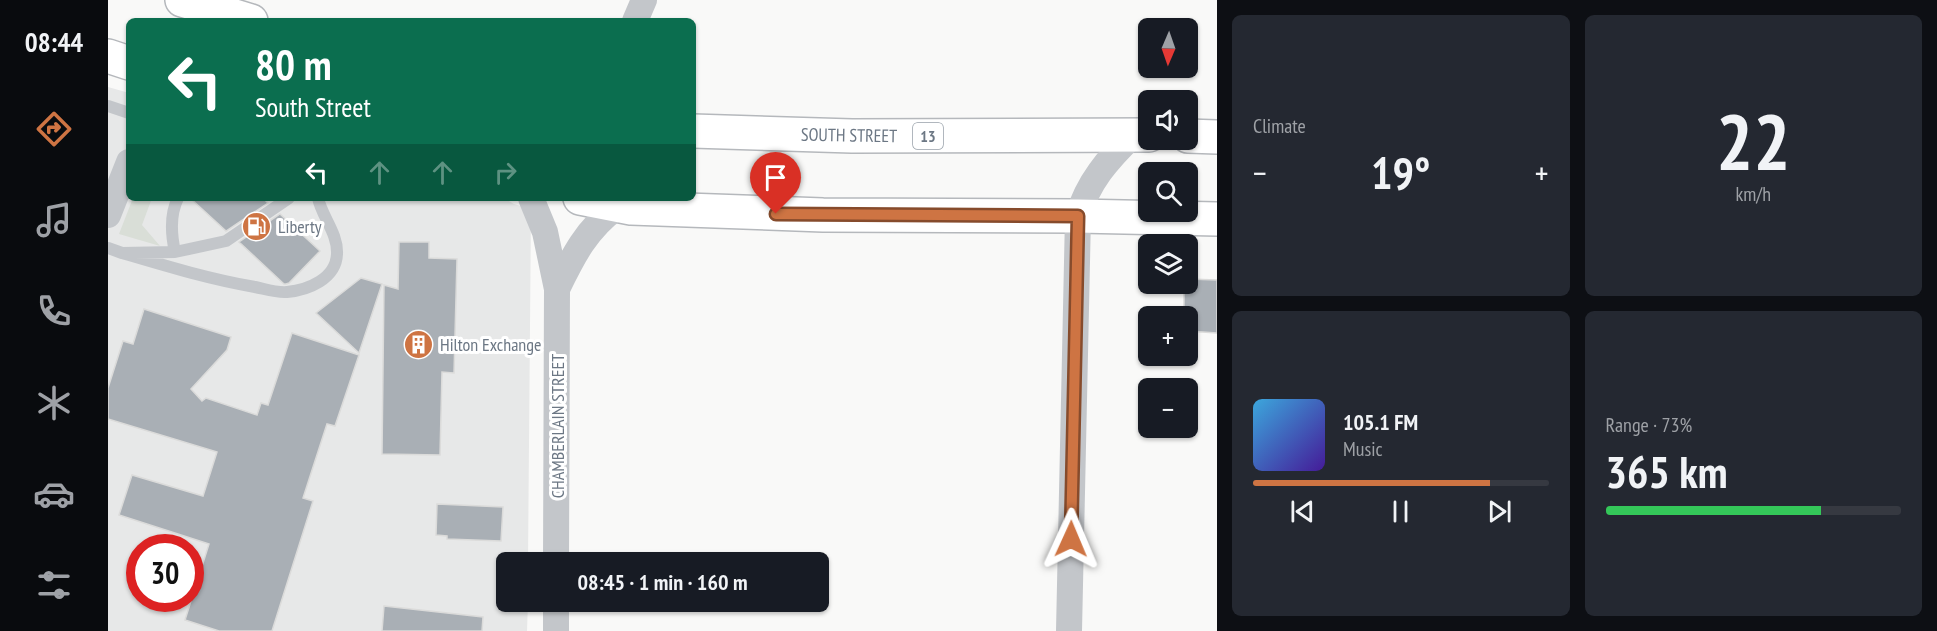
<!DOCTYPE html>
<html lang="en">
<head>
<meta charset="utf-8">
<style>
  :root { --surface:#171b24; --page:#242831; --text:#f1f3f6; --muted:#9ea1a6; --line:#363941; --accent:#ce7443 }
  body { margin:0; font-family:"PT Sans Narrow",sans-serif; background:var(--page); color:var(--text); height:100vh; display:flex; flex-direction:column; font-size:22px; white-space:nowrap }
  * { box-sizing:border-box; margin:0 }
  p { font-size:20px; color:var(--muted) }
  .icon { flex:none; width:33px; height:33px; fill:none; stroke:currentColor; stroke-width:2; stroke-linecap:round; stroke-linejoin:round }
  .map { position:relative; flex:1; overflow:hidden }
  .side { display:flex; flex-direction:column; gap:15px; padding:15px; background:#0d0f14; width:720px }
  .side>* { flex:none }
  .banner { position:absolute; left:18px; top:18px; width:570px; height:183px; border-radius:9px; box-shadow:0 2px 4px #0004; background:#0b6e4f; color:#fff; overflow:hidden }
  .needle { width:39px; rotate:182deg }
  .tools { position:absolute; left:1030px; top:18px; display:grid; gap:12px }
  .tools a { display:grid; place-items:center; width:60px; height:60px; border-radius:9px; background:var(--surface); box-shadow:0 2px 4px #0004; font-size:30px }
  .speed { position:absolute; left:18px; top:534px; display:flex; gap:12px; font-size:30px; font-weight:700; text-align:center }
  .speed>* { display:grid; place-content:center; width:78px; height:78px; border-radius:50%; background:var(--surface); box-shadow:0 2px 4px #0004; line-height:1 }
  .speed .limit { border:9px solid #d22; background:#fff; color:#111 }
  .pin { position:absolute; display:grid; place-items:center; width:51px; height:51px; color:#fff; margin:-62px -26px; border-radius:50% 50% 50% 0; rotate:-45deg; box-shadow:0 0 6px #0007 }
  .pin .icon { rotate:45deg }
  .me { position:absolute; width:66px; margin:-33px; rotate:1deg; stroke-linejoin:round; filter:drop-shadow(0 0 4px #0008) }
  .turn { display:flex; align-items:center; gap:21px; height:126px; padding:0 30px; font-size:27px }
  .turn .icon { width:78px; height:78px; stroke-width:2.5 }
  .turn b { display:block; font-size:42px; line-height:51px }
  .lanes { display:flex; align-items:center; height:57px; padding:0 30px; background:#0003; justify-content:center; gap:30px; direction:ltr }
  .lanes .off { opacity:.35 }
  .big { font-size:45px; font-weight:800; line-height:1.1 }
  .side .widget { flex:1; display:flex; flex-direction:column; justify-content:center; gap:9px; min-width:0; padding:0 21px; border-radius:9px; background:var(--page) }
  .side .dial { align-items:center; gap:0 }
  .dial b { font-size:78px; line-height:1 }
  .song { display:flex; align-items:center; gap:18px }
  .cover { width:72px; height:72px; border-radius:9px; background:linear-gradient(135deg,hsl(200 70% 55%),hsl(260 70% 35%)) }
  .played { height:6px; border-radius:3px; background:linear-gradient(90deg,var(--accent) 80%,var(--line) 80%) }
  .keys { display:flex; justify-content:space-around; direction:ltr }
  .heat { display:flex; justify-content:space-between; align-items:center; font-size:33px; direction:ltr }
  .charge { height:9px; border-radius:4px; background:linear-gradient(90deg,#34c759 73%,var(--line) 0) }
  .side .tiles { flex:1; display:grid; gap:15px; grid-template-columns:repeat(2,1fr) }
  .trip { position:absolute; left:388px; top:552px; width:333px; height:60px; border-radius:9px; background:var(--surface); box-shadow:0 2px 4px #0004; font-weight:800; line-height:60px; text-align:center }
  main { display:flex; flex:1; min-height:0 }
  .dock { display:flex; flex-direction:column; width:108px; justify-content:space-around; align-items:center; background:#090b0e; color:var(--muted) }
  .dock .icon { width:42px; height:42px }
  .dock .on { color:var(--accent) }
  .dock b { font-size:27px; color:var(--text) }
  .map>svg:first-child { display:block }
</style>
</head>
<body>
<main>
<nav class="dock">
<b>08:44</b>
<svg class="icon on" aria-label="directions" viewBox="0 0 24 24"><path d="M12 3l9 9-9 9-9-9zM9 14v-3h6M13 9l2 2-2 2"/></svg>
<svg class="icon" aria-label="music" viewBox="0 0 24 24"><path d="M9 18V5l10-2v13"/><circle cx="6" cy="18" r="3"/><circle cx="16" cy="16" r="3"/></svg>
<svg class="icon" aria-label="phone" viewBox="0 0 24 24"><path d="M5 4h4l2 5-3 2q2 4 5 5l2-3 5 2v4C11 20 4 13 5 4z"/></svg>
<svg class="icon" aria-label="climate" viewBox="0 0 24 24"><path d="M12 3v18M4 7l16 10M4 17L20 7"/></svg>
<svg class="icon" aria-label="car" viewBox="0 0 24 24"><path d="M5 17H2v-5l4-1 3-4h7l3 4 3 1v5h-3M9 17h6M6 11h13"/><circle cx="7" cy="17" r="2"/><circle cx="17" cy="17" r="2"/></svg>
<svg class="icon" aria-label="filters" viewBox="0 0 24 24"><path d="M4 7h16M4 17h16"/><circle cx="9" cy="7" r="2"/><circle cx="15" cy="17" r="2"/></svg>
</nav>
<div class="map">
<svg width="1109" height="631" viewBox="0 0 1109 631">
  <rect width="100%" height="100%" fill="#f9f9f8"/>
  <path fill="#e7e8e8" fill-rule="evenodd" d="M 0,87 L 21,93 L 21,198 L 396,198 L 406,204 L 423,209 L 420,562 L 399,562 L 399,602 L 420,602 L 419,631 L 0,631 ZM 32,548 L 82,548 L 82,598 L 32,598 Z"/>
  <path fill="#d9ded7" d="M 25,198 L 44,198 L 34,225 L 52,246 L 11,234 Z"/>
  <path fill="#a9afb5" stroke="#dbdbda" stroke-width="1.5" d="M 82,198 L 155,198 L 160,203 L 118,231 Z
    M 172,214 L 212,251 L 181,283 L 178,284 L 176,284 L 131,242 Z
    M 291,242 L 321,242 L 321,258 L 349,259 L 346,373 L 334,372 L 332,455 L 274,454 L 276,285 L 290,289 Z
    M 253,278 L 274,284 L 251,353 L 208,313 Z
    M 1080,279 L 1109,280 L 1109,333 L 1080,331 L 1080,316 L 1076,316 L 1076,284 L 1080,284 Z
    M 36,309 L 123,337 L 119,350 L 83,389 L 94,401 L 98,398 L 149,415 L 153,403 L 160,405 L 184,333 L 251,355 L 227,426 L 219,424 L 195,498 L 205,501 L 164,631 L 111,631 L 77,620 L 101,544 L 11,515 L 24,475 L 95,496 L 109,452 L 0,419 L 0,388 L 15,341 L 25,344 Z
    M 329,504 L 395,507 L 393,541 L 339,539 L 339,536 L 328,535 Z
    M 276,606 L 375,617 L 374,631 L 274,631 Z"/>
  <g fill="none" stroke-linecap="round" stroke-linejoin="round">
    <defs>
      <path id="primary" d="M 74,0 L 143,21
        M 0,56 L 21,63
        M 585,131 L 744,136 L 1041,135
        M 1080,136 L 1109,137
        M 472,198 L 523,208 L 715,215 L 970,216 L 1109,219"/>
    </defs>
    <use href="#primary" stroke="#b5b8bc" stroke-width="36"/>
    <path stroke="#c3c6ca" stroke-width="12" d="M 0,106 L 21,113
      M 0,248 L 14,253 L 67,252 L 118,241 L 181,198
      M 67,252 C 63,234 62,214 70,198
      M 14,253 C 58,266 101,279 147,287 C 157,289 169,293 179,292 C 200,290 228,279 229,254 C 230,233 214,217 210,198"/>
    <path stroke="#c3c6ca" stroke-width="26" d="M 527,21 L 536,0
      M 423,198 L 437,232 L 449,289 L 448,562
      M 0,215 L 21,162
      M 449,289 C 465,256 479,228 509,207
      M 448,631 L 448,602
      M 961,631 L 970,216 C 980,182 1000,159 1025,135"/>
    <use href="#primary" stroke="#fff" stroke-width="33"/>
  </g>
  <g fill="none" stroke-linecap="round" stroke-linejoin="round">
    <defs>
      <path id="route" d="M 668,214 L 970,216 L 963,539"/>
    </defs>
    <use href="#route" stroke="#864b2c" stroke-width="15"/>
    <use href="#route" stroke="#ce7443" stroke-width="10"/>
  </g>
  <defs>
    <symbol id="fuel-disc" viewBox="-11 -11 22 22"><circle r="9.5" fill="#ce7443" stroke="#fff"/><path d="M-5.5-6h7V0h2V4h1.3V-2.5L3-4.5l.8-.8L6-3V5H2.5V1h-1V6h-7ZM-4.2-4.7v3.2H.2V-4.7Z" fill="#fff"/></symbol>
    <symbol id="building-disc" viewBox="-11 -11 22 22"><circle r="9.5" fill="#ce7443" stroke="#fff"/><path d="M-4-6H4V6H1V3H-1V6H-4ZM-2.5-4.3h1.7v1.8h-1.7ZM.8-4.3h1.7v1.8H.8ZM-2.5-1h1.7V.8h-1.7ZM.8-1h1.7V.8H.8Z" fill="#fff"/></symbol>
  </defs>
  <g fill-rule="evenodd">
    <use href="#fuel-disc" x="132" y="210" width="33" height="33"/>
    <use href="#building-disc" x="294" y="328" width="33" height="33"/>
  </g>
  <g text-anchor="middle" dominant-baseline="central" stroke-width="6" stroke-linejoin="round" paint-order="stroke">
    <rect fill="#fff" stroke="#98a0a9" stroke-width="1.5" x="805" y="123" width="30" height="26" rx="4.5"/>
    <g font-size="16" font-weight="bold" fill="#6c7784">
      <text x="820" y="136">13</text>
    </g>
    <g font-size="18" fill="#6c7784" stroke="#fff">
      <text transform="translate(741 135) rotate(1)">SOUTH STREET</text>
      <text transform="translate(449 426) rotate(-90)">CHAMBERLAIN STREET</text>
    </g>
    <g font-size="18" fill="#6c7784" stroke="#fff" text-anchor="start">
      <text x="170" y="226">Liberty</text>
      <text x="332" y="344">Hilton Exchange</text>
    </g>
  </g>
</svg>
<div class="tools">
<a><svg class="needle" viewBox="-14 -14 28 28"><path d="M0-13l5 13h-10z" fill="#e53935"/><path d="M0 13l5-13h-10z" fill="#9ea1a6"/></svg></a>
<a><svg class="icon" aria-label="sound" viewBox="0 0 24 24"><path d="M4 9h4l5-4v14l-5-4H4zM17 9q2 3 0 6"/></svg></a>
<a><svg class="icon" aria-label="search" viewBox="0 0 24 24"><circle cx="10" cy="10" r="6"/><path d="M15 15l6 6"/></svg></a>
<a><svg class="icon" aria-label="layers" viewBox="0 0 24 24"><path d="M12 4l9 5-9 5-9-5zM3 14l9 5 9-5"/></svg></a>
<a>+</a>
<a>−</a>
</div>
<div class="speed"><div class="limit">30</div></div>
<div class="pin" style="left:668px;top:214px;background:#d93025"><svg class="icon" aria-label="arrive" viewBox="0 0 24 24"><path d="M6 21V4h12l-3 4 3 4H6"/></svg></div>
<svg class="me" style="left:963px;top:539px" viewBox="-20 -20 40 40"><path d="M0-17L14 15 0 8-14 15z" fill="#ce7443" stroke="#fff" stroke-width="4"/></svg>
<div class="trip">08:45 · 1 min · 160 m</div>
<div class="banner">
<div class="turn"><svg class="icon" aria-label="left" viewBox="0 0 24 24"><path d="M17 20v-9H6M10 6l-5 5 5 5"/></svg><div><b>80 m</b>South Street</div></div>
<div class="lanes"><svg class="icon" aria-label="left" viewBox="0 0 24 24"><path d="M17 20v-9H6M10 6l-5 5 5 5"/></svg><svg class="icon off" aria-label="ahead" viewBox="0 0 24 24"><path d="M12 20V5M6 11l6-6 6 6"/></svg><svg class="icon off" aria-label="ahead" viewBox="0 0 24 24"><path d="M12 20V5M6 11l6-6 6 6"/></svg><svg class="icon off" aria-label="right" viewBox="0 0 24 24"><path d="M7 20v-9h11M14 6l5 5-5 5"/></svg></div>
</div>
</div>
<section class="side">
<div class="tiles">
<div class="widget"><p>Climate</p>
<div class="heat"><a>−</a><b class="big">19°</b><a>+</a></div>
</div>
<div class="widget dial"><b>22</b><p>km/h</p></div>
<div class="widget">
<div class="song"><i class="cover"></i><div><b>105.1 FM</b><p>Music</p></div></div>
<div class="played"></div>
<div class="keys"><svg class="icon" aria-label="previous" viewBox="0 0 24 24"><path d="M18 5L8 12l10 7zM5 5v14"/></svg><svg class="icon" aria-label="pause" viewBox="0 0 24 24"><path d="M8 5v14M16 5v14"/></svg><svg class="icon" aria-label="next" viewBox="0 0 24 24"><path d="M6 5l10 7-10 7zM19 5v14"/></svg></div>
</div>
<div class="widget"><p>Range · 73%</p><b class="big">365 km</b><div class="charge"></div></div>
</div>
</section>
</main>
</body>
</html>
